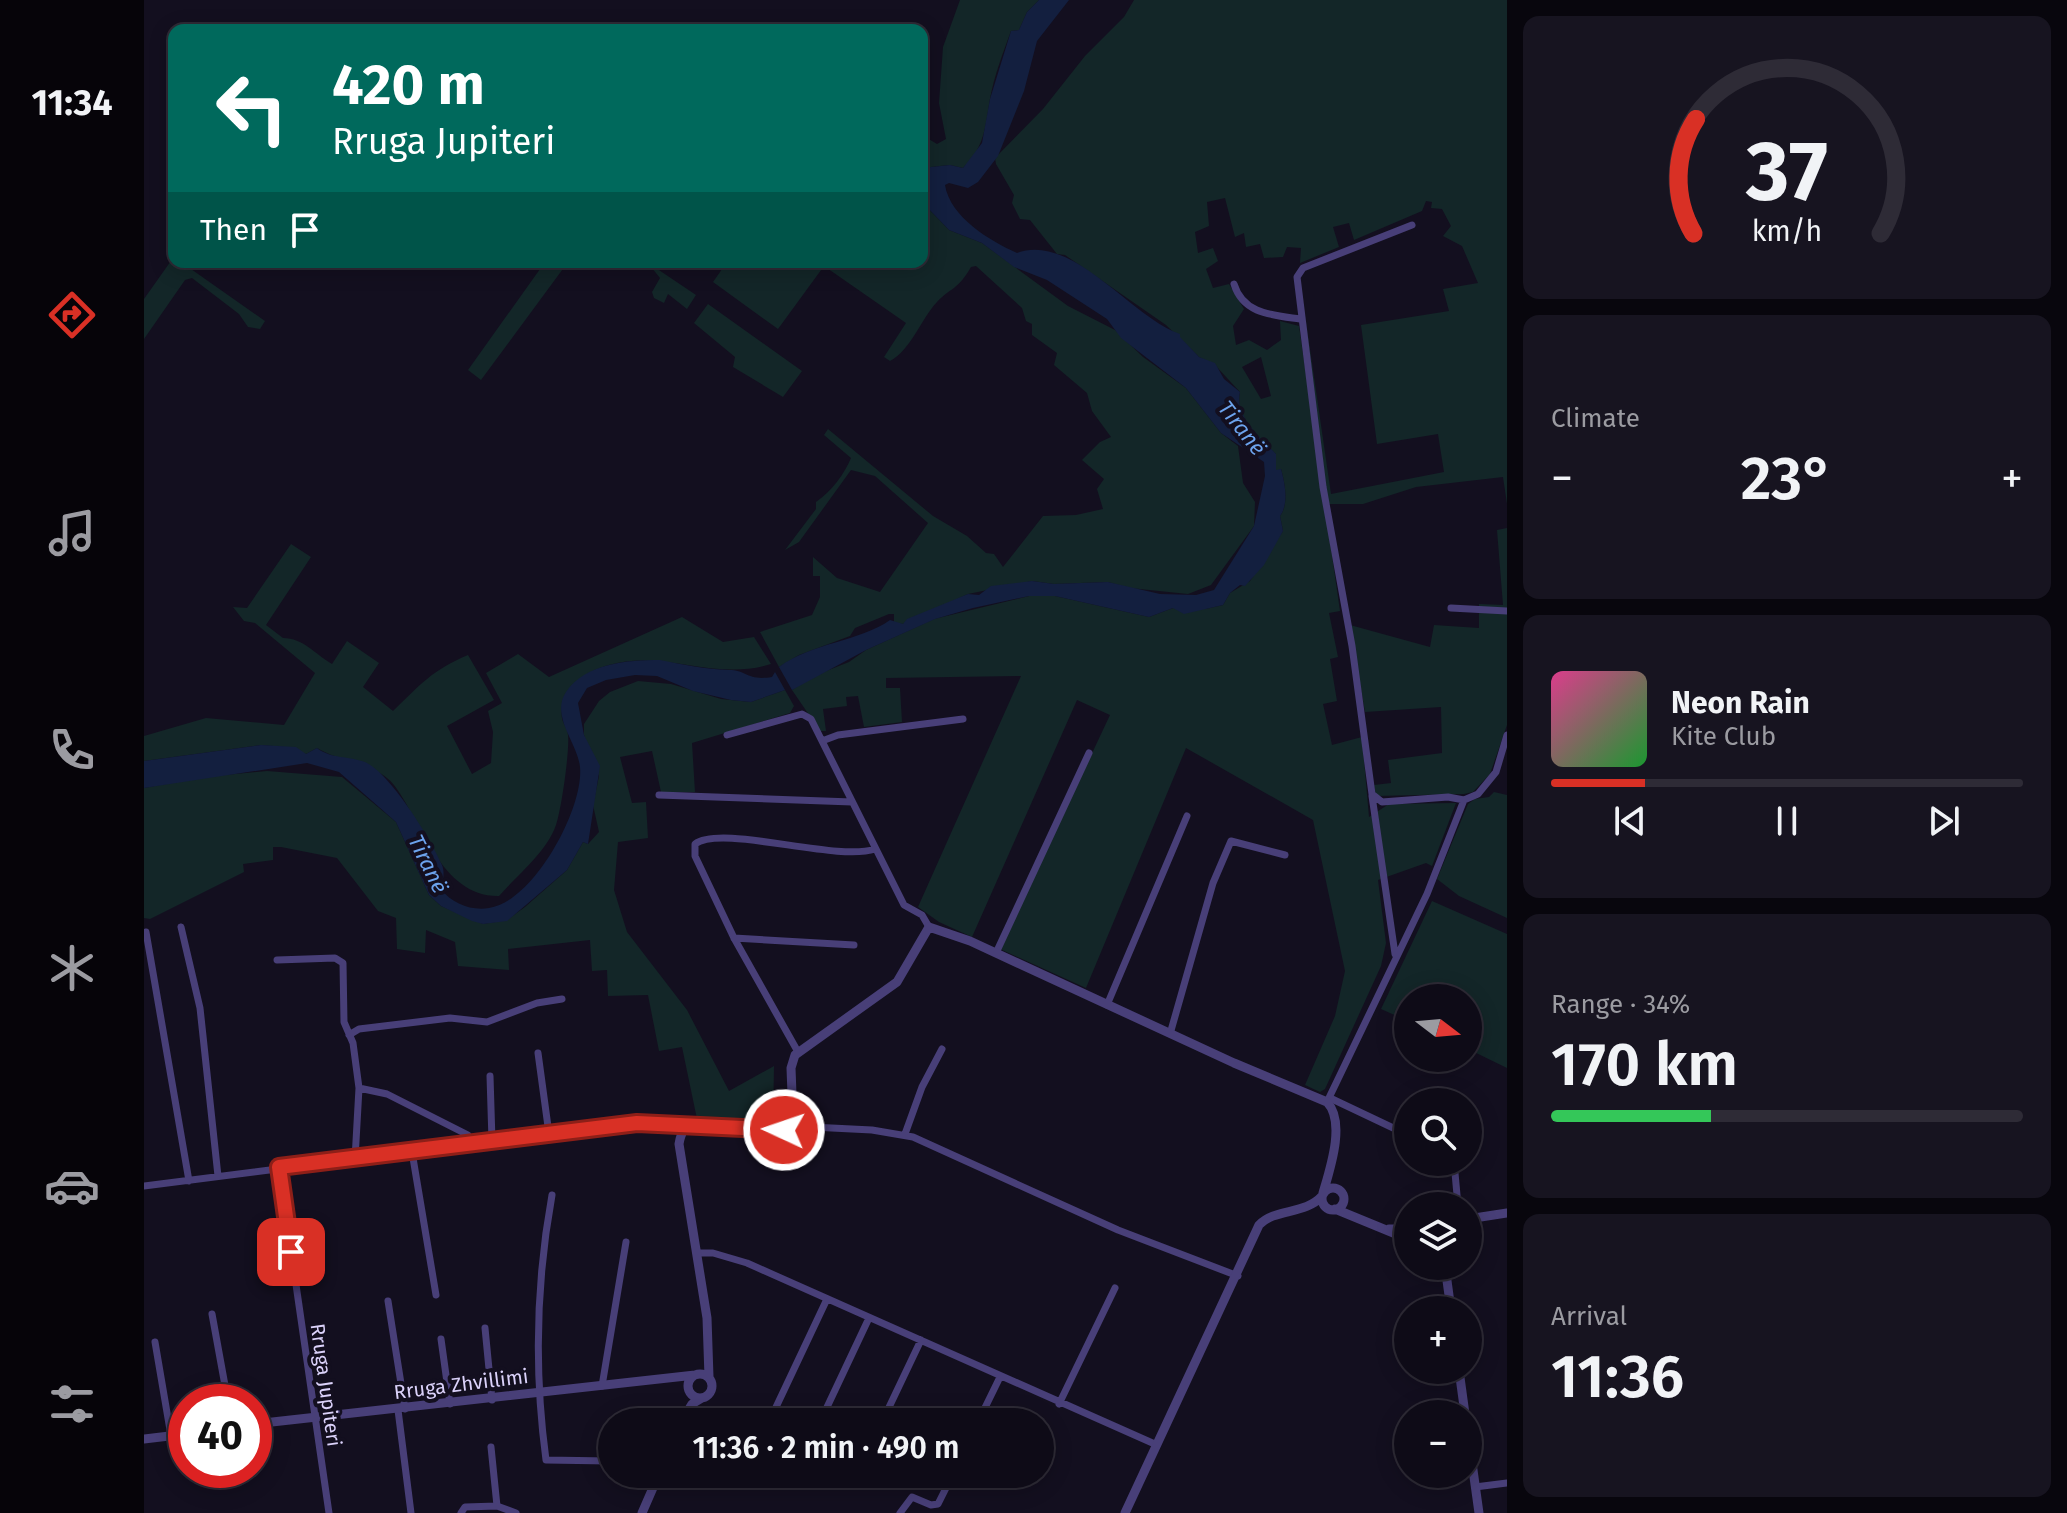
<!DOCTYPE html>
<html lang="en">
<head>
<meta charset="utf-8">
<style>
  :root { --surface:#0e0b17; --page:#171420; --text:#f1f3f6; --muted:#9b9ba1; --line:#2e2b36; --accent:#d93025 }
  body { margin:0; font-family:"Fira Sans",sans-serif; background:var(--page); color:var(--text); height:100vh; display:flex; flex-direction:column; font-size:30px; white-space:nowrap }
  * { box-sizing:border-box; margin:0 }
  p { font-size:26px; color:var(--muted) }
  .icon { flex:none; width:44px; height:44px; fill:none; stroke:currentColor; stroke-width:2; stroke-linecap:round; stroke-linejoin:round }
  .map { position:relative; flex:1; overflow:hidden }
  .details { display:flex; flex-direction:column; gap:16px; padding:16px; background:#08060d; width:560px }
  .details>* { flex:none }
  .banner { position:absolute; left:24px; top:24px; width:760px; height:244px; border-radius:16px; box-shadow:0 4px 20px #0003,0 0 0 2px var(--line); background:#00695c; color:#fff; overflow:hidden }
  .needle { width:52px; rotate:106deg }
  .buttons { position:absolute; left:1250px; top:984px; display:grid; gap:16px }
  .buttons a { display:grid; place-items:center; width:88px; height:88px; border-radius:50%; background:var(--surface); box-shadow:0 4px 20px #0003,0 0 0 2px var(--line); font-size:40px }
  .speed { position:absolute; left:24px; top:1384px; display:flex; gap:16px; font-size:40px; font-weight:700; text-align:center }
  .speed>* { display:grid; place-content:center; width:104px; height:104px; border-radius:50%; background:var(--surface); box-shadow:0 4px 20px #0003,0 0 0 2px var(--line); line-height:1 }
  .speed .limit { border:12px solid #d22; background:#fff; color:#111 }
  .pin { position:absolute; display:grid; place-items:center; width:68px; height:68px; color:#fff; margin:-34px; border-radius:16px; box-shadow:0 4px 12px #0006 }
  .me { position:absolute; width:88px; margin:-44px; rotate:273deg; stroke-linejoin:round; filter:drop-shadow(0 0 6px #0008) }
  .turn { display:flex; align-items:center; gap:28px; height:168px; padding:0 32px; font-size:36px }
  .turn .icon { width:104px; height:104px; stroke-width:2.5 }
  .turn b { display:block; font-size:56px; line-height:68px }
  .then { display:flex; align-items:center; height:76px; padding:0 32px; background:#0003; gap:16px; font-size:30px }
  .big { font-size:60px; font-weight:600; line-height:1.1 }
  .details .tile { flex:1; display:flex; flex-direction:column; justify-content:center; gap:12px; min-width:0; padding:0 28px; border-radius:16px; background:var(--page) }
  .details .dial { align-items:center; gap:0 }
  .dial svg { height:208px; overflow:visible; fill:none; stroke:var(--line); stroke-width:7; stroke-linecap:round; text-anchor:middle }
  .dial text { fill:var(--text); stroke:none }
  .song { display:flex; align-items:center; gap:24px }
  .cover { width:96px; height:96px; border-radius:12px; background:linear-gradient(135deg,hsl(330 70% 55%),hsl(130 70% 35%)) }
  .played { height:8px; border-radius:4px; background:linear-gradient(90deg,var(--accent) 20%,var(--line) 20%) }
  .keys { display:flex; justify-content:space-around; direction:ltr }
  .heat { display:flex; justify-content:space-between; align-items:center; font-size:44px; direction:ltr }
  .charge { height:12px; border-radius:6px; background:linear-gradient(90deg,#34c759 34%,var(--line) 0) }
  .trip { position:absolute; left:454px; top:1408px; width:456px; height:80px; border-radius:40px; background:var(--surface); box-shadow:0 4px 20px #0003,0 0 0 2px var(--line); font-weight:600; line-height:80px; text-align:center }
  main { display:flex; flex:1; min-height:0 }
  .tab-bar { display:flex; flex-direction:column; width:144px; justify-content:space-around; align-items:center; background:#060409; color:var(--muted) }
  .tab-bar .icon { width:56px; height:56px }
  .tab-bar .current { color:var(--accent) }
  .tab-bar b { font-size:36px; color:var(--text) }
  .map>svg:first-child { display:block }
</style>
</head>
<body>
<main>
<nav class="tab-bar">
<b>11:34</b>
<svg class="icon current" aria-label="directions" viewBox="0 0 24 24"><path d="M12 3l9 9-9 9-9-9zM9 14v-3h6M13 9l2 2-2 2"/></svg>
<svg class="icon" aria-label="music" viewBox="0 0 24 24"><path d="M9 18V5l10-2v13"/><circle cx="6" cy="18" r="3"/><circle cx="16" cy="16" r="3"/></svg>
<svg class="icon" aria-label="phone" viewBox="0 0 24 24"><path d="M5 4h4l2 5-3 2q2 4 5 5l2-3 5 2v4C11 20 4 13 5 4z"/></svg>
<svg class="icon" aria-label="climate" viewBox="0 0 24 24"><path d="M12 3v18M4 7l16 10M4 17L20 7"/></svg>
<svg class="icon" aria-label="car" viewBox="0 0 24 24"><path d="M5 17H2v-5l4-1 3-4h7l3 4 3 1v5h-3M9 17h6M6 11h13"/><circle cx="7" cy="17" r="2"/><circle cx="17" cy="17" r="2"/></svg>
<svg class="icon" aria-label="filters" viewBox="0 0 24 24"><path d="M4 7h16M4 17h16"/><circle cx="9" cy="7" r="2"/><circle cx="15" cy="17" r="2"/></svg>
</nav>
<div class="map">
<svg width="1363" height="1513" viewBox="0 0 1363 1513">
  <rect width="100%" height="100%" fill="#130f1f"/>
  <path fill="#132628" fill-rule="evenodd" d="M 816,0 L 895,0 L 883,12 L 875,30 L 867,31 C 859,53 850,76 846,99 C 841,127 841,147 819,168 L 806,165 L 778,168 L 778,135 L 793,144 L 802,139 L 795,103 L 799,47 Z
    M 990,0 L 1363,0 L 1363,504 L 1359,477 L 1272,487 L 1219,504 L 1184,504 L 1161,315 L 1187,494 L 1300,472 L 1294,434 L 1233,444 L 1217,325 L 1305,311 L 1299,289 L 1334,283 L 1318,246 L 1299,236 L 1307,226 L 1298,209 L 1287,208 L 1288,202 L 1282,201 L 1278,211 L 1210,240 L 1205,223 L 1189,227 L 1195,247 L 1156,263 L 1157,248 L 1143,247 L 1139,257 L 1120,258 L 1116,244 L 1102,247 L 1100,233 L 1091,237 L 1081,198 L 1063,202 L 1065,226 L 1051,232 L 1054,253 L 1069,248 L 1074,261 L 1062,269 L 1069,288 L 1085,284 L 1100,309 L 1089,326 L 1092,345 L 1105,340 L 1123,350 L 1137,340 L 1136,321 L 1155,326 L 1196,611 L 1185,613 L 1194,657 L 1186,659 L 1193,701 L 1179,704 L 1188,745 L 1218,737 L 1225,817 L 1245,804 L 1312,803 L 1288,866 L 1282,863 L 1234,880 L 1242,943 L 1237,966 L 1181,1089 L 1176,1092 L 1161,1085 L 1191,1016 L 1201,971 L 1169,820 L 1042,748 L 942,988 L 856,949 L 966,715 L 933,700 L 828,937 L 795,922 L 774,907 L 877,676 L 742,678 L 742,688 L 756,688 L 758,722 L 720,727 L 714,696 L 702,697 L 703,706 L 679,709 L 682,731 L 676,731 L 648,690 L 667,677 L 705,662 L 722,650 L 790,619 L 885,596 L 911,596 L 1005,617 L 1029,608 L 1061,609 L 1079,605 L 1086,593 L 1106,581 L 1139,531 L 1136,516 C 1145,504 1141,483 1137,469 L 1132,471 L 1132,454 C 1116,439 1090,416 1096,392 L 1071,365 L 1055,357 L 1022,325 L 921,255 L 913,254 L 886,220 L 876,219 L 868,203 L 870,195 L 852,164 L 851,158 L 899,109 L 941,56 L 980,17 ZM 1117,357 L 1127,396 L 1117,399 L 1098,367 Z
    M 778,202 L 805,230 L 838,243 L 924,306 L 971,330 L 999,357 L 1042,388 L 1077,433 L 1094,446 L 1099,483 L 1111,502 L 1110,526 L 1067,585 L 1044,594 L 986,588 L 964,582 L 910,584 L 888,581 L 824,594 L 759,624 L 750,623 L 750,614 L 745,614 L 711,628 L 706,636 L 655,655 L 635,667 L 616,632 L 668,615 L 676,597 L 676,576 L 669,576 L 669,557 L 693,578 L 736,592 L 784,523 L 731,476 L 707,470 L 655,542 L 641,550 L 672,509 L 672,502 C 687,492 701,473 707,458 L 680,435 L 684,429 L 789,516 L 823,536 L 842,553 L 850,554 L 859,567 L 899,516 L 932,515 L 959,509 L 953,489 L 960,479 L 938,460 L 956,442 L 967,437 L 948,411 L 943,393 L 910,365 L 913,353 L 888,335 L 888,324 L 882,321 L 878,308 L 832,266 L 827,267 C 814,290 806,288 793,302 C 777,319 767,350 746,361 L 740,357 L 762,323 L 680,266 L 634,329 L 569,282 L 583,262 L 778,262 Z
    M 29,258 L 30,262 L 37,262 L 121,321 L 116,329 L 104,327 L 95,314 L 48,278 L 41,280 L 0,339 L 0,299 Z
    M 401,262 L 424,262 L 337,380 L 324,370 Z
    M 503,262 L 552,295 L 543,309 L 524,294 L 520,303 L 510,298 L 508,292 L 516,278 Z
    M 564,304 L 658,371 L 639,397 L 589,367 L 591,357 L 550,323 Z
    M 1363,528 L 1363,725 L 1346,774 L 1329,792 L 1320,794 L 1232,796 L 1230,785 L 1247,783 L 1244,760 L 1298,753 L 1297,707 L 1221,712 L 1206,625 L 1286,647 L 1290,625 L 1335,628 L 1335,604 L 1359,605 L 1353,530 Z
    M 147,544 L 167,557 L 122,625 L 139,638 C 159,638 171,654 188,664 L 203,641 L 235,663 L 219,687 L 249,711 C 276,685 288,670 324,655 L 350,700 L 303,726 L 328,774 L 347,763 L 349,732 L 344,711 L 358,703 L 342,673 L 374,654 L 405,677 L 538,617 L 579,642 L 610,637 L 627,664 C 571,682 519,649 465,665 C 441,672 414,688 418,718 C 419,724 424,729 424,735 C 426,749 417,812 412,825 C 402,853 374,874 355,896 C 297,897 278,822 250,785 C 233,763 195,762 173,748 L 162,754 L 141,747 L 117,745 L 0,761 L 0,736 L 62,718 L 140,725 L 171,673 L 111,623 L 100,621 L 89,607 L 103,608 Z
    M 494,681 L 527,684 L 577,699 L 607,702 L 641,690 L 650,706 L 646,713 L 548,743 L 551,792 L 517,792 L 508,751 L 476,757 L 488,803 L 502,802 L 504,838 L 474,842 L 470,890 L 483,932 L 543,1010 L 585,1091 L 630,1066 L 629,1123 L 553,1119 L 538,1047 L 515,1051 L 504,995 L 464,996 L 463,970 L 448,971 L 446,940 L 364,949 L 365,970 L 314,966 L 311,942 L 282,930 L 281,953 L 253,949 L 252,918 L 234,911 L 193,858 L 137,847 L 129,847 L 129,860 L 99,864 L 100,872 L 6,919 L 0,918 L 0,788 L 60,777 L 123,771 L 198,777 L 252,822 L 285,895 L 297,906 L 339,924 L 363,920 L 381,907 L 423,870 L 439,842 L 444,844 L 455,832 L 449,805 L 455,776 L 440,735 L 440,724 L 455,701 L 466,692 Z
    M 1350,792 L 1363,795 L 1363,918 L 1315,896 L 1293,879 L 1324,804 L 1331,799 L 1345,797 Z
    M 1288,901 L 1363,934 L 1363,1068 L 1324,1049 L 1324,998 L 1264,998 L 1264,1021 L 1237,1009 Z"/>
  <path fill="#131f3f" d="M 895,0 L 925,0 L 893,41 L 880,91 L 854,156 L 834,182 L 824,188 L 805,183 L 801,185 C 806,217 846,241 873,253 C 928,232 988,318 1036,334 L 1036,337 L 1055,357 L 1071,363 L 1080,379 L 1096,392 C 1090,415 1117,439 1132,454 L 1132,470 L 1137,469 C 1141,483 1145,504 1136,516 L 1139,531 L 1120,565 L 1101,586 L 1096,585 L 1086,593 L 1079,605 L 1040,614 L 1029,608 L 1005,617 L 911,596 L 885,596 L 829,608 L 791,619 L 722,650 L 648,690 L 635,667 C 669,642 715,642 746,620 L 759,624 L 763,619 L 824,594 L 835,595 L 847,586 L 888,581 L 910,584 L 964,582 L 1016,594 L 1052,595 L 1070,590 L 1110,526 L 1121,476 L 1120,462 L 1077,433 L 1042,388 L 977,338 L 963,319 L 903,280 L 870,267 L 838,243 L 805,230 L 778,202 L 778,168 L 806,165 L 819,168 L 838,143 L 846,99 L 867,31 L 875,30 L 883,12 Z
    M 516,660 C 540,665 561,669 585,670 C 603,670 603,681 628,677 L 631,672 L 641,690 L 607,702 L 587,700 L 549,691 L 513,676 L 491,675 L 462,680 L 443,688 L 434,703 L 440,735 L 456,766 L 444,844 L 439,842 L 423,870 L 363,921 L 339,924 L 328,921 L 297,906 L 285,895 L 252,822 L 195,772 L 163,763 L 0,788 L 0,761 L 117,745 L 152,747 L 162,754 L 173,748 C 187,759 205,756 221,762 C 246,773 287,839 298,865 C 301,872 299,881 297,889 C 308,904 328,911 345,908 C 389,902 440,809 436,767 C 434,744 406,716 422,692 C 442,663 483,660 516,660 Z"/>
  <g fill="none" stroke-linecap="round" stroke-linejoin="round">
    <path stroke="#483f78" stroke-width="7" d="M 1268,225 L 1159,268 L 1153,277 L 1179,487 L 1208,646 L 1228,794 L 1238,802 L 1304,797 L 1320,800 L 1334,794 L 1352,772 L 1363,735
      M 1090,284 C 1099,314 1128,315 1156,319
      M 1307,608 L 1363,611
      M 583,735 L 658,714 L 667,719 L 760,905 L 778,915 L 785,927
      M 678,741 L 694,735 L 819,719
      M 515,795 L 708,802
      M 1228,796 L 1251,954
      M 37,927 L 56,1008 L 74,1176
      M 2,932 L 45,1181
      M 590,938 L 710,945
      M 852,953 L 945,753
      M 133,960 L 191,958 L 199,963 L 200,1022 L 209,1043 L 215,1088 L 211,1159
      M 963,1005 L 1043,816
      M 1026,1034 L 1069,883 L 1087,841 L 1141,855
      M 205,1035 L 215,1029 L 306,1018 L 343,1022 L 393,1003 L 418,999
      M 654,1052 L 590,938 L 551,856 L 551,844 C 578,824 692,862 731,849
      M 394,1053 L 405,1134
      M 346,1076 L 348,1141
      M 215,1088 L 243,1094 L 324,1135 L 327,1143
      M 1186,1098 L 1264,1135
      M 1183,1102 L 1283,894 L 1320,800
      M 647,1126 L 728,1130 L 769,1137 L 974,1230 L 1094,1276
      M 761,1134 L 778,1087 L 798,1049
      M 268,1152 L 292,1295
      M 1310,1162 L 1314,1206
      M 135,1167 L 185,1513
      M 0,1186 L 477,1125 L 550,1124
      M 408,1195 C 392,1283 390,1371 402,1460 L 465,1461
      M 553,1253 L 569,1253 L 603,1263 L 1013,1445
      M 244,1301 L 261,1409
      M 68,1314 L 84,1402
      M 341,1328 L 348,1400
      M 297,1339 L 306,1404
      M 11,1342 L 27,1436
      M 458,1386 L 482,1242
      M 915,1404 L 971,1288
      M 254,1410 L 267,1513
      M 625,1422 L 683,1299
      M 676,1422 L 725,1318
      M 738,1422 L 777,1340
      M 834,1422 L 856,1377
      M 347,1447 L 353,1506
      M 650,1476 L 651,1474
      M 1331,1487 L 1363,1483
      M 317,1513 L 321,1507 L 353,1506 L 372,1513
      M 756,1513 L 768,1497 L 787,1505 L 794,1504 L 809,1474"/>
    <path stroke="#483f78" stroke-width="9" d="M1178 1199a11 11 0 1 1 22 0a11 11 0 1 1-22 0Z
      M 1191,1209 L 1264,1239
      M 1324,1219 L 1363,1213
      M 1245,1229 L 1264,1229
      M 1301,1266 L 1307,1310
      M 1315,1370 L 1321,1414
      M544 1386a12 12 0 1 1 24 0a12 12 0 1 1-24 0Z
      M 565,1377 L 563,1318 L 535,1144 C 537,1132 540,1127 552,1124 L 644,1128 L 649,1121 L 647,1068 L 651,1055 L 753,982 L 785,927 L 826,941 L 1090,1063 L 1183,1102 C 1202,1122 1186,1169 1179,1193
      M 537,1422 L 548,1404 L 558,1398
      M 110,1424 L 551,1375
      M 1324,1434 L 1335,1513
      M 0,1439 L 42,1434
      M 498,1513 L 515,1474
      M 981,1513 L 1115,1225 C 1131,1208 1161,1215 1178,1196"/>
  </g>
  <g fill="none" stroke-linecap="round" stroke-linejoin="round">
    <defs>
      <path id="route" d="M 147,1252 L 135,1167 L 493,1123 L 640,1130"/>
    </defs>
    <use href="#route" stroke="#8d1f18" stroke-width="20"/>
    <use href="#route" stroke="#d93025" stroke-width="14"/>
  </g>
  <g text-anchor="middle" dominant-baseline="central" stroke-width="8" stroke-linejoin="round" paint-order="stroke">
    <g font-size="20" fill="#dbd2fa" stroke="#130f1f">
      <text transform="translate(317 1384) rotate(-7)">Rruga Zhvillimi</text>
      <text transform="translate(182 1385) rotate(82)">Rruga Jupiteri</text>
    </g>
    <g font-size="22" font-style="italic" fill="#6ca3ed" stroke="#130f1f">
      <text transform="translate(1098 428) rotate(52)">Tiranë</text>
      <text transform="translate(284 864) rotate(64)">Tiranë</text>
    </g>
  </g>
</svg>
<div class="buttons">
<a><svg class="needle" viewBox="-14 -14 28 28"><path d="M0-13l5 13h-10z" fill="#e53935"/><path d="M0 13l5-13h-10z" fill="#9b9ba1"/></svg></a>
<a><svg class="icon" aria-label="search" viewBox="0 0 24 24"><circle cx="10" cy="10" r="6"/><path d="M15 15l6 6"/></svg></a>
<a><svg class="icon" aria-label="layers" viewBox="0 0 24 24"><path d="M12 4l9 5-9 5-9-5zM3 14l9 5 9-5"/></svg></a>
<a>+</a>
<a>−</a>
</div>
<div class="speed"><div class="limit">40</div></div>
<div class="pin" style="left:147px;top:1252px;background:#d93025"><svg class="icon" aria-label="arrive" viewBox="0 0 24 24"><path d="M6 21V4h12l-3 4 3 4H6"/></svg></div>
<svg class="me" style="left:640px;top:1130px" viewBox="-20 -20 40 40"><circle r="17" fill="#d93025" stroke="#fff" stroke-width="3"/><path d="M0-11L8 9 0 5-8 9z" fill="#fff"/></svg>
<div class="trip">11:36 · 2 min · 490 m</div>
<div class="banner">
<div class="turn"><svg class="icon" aria-label="left" viewBox="0 0 24 24"><path d="M17 20v-9H6M10 6l-5 5 5 5"/></svg><div><b>420 m</b>Rruga Jupiteri</div></div>
<div class="then">Then<svg class="icon" aria-label="arrive" viewBox="0 0 24 24"><path d="M6 21V4h12l-3 4 3 4H6"/></svg></div>
</div>
</div>
<section class="details">
<div class="tile dial"><svg viewBox="0 0 100 80">
<path d="M14 69A42 42 0 1 1 86 69"/>
<path d="M14 69A42 42 0 0 1 15 25" stroke="#d93025"/>
<text x="50" y="56" font-size="32" font-weight="700">37</text>
<text x="50" y="72" font-size="11">km/h</text>
</svg></div>
<div class="tile"><p>Climate</p>
<div class="heat"><a>−</a><b class="big">23°</b><a>+</a></div>
</div>
<div class="tile">
<div class="song"><i class="cover"></i><div><b>Neon Rain</b><p>Kite Club</p></div></div>
<div class="played"></div>
<div class="keys"><svg class="icon" aria-label="previous" viewBox="0 0 24 24"><path d="M18 5L8 12l10 7zM5 5v14"/></svg><svg class="icon" aria-label="pause" viewBox="0 0 24 24"><path d="M8 5v14M16 5v14"/></svg><svg class="icon" aria-label="next" viewBox="0 0 24 24"><path d="M6 5l10 7-10 7zM19 5v14"/></svg></div>
</div>
<div class="tile"><p>Range · 34%</p><b class="big">170 km</b><div class="charge"></div></div>
<div class="tile"><p>Arrival</p><b class="big">11:36</b></div>
</section>
</main>
</body>
</html>
